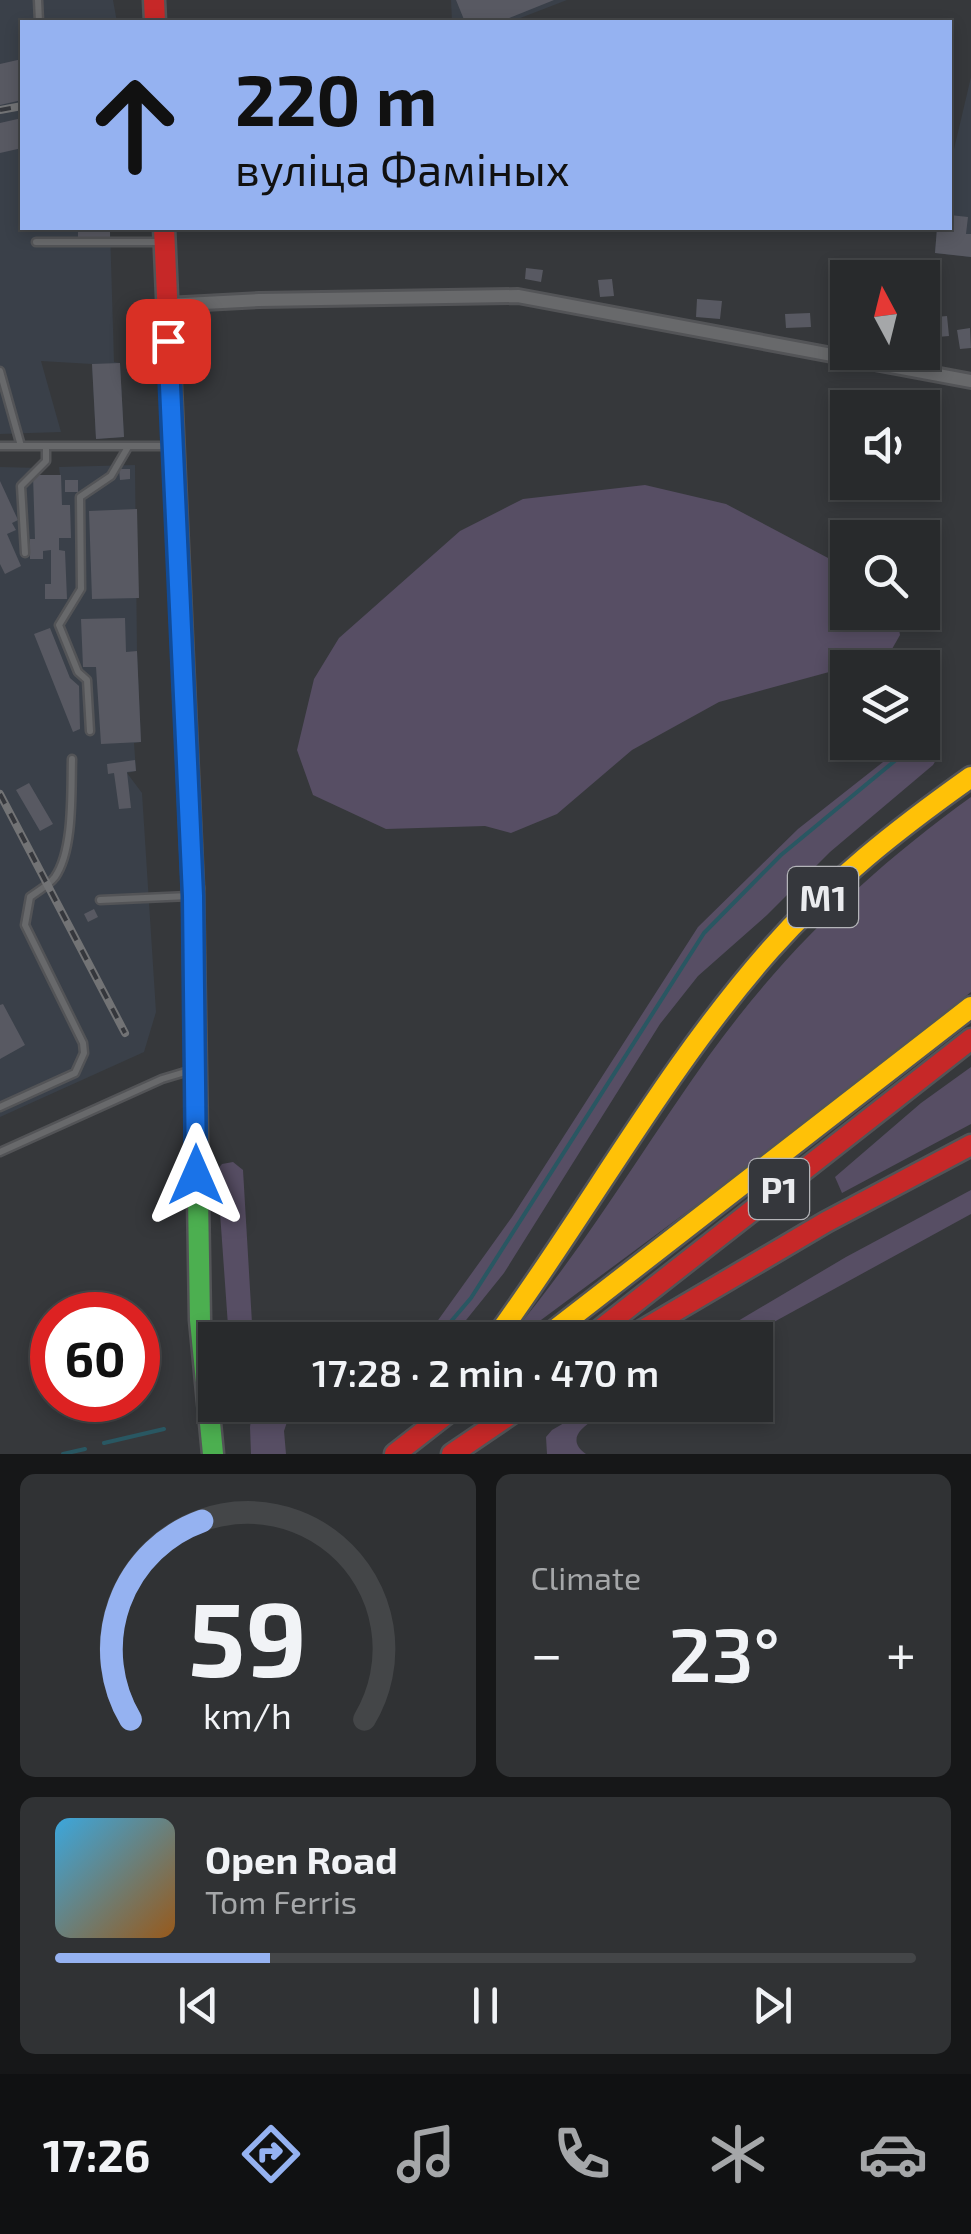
<!DOCTYPE html>
<html lang="en">
<head>
<meta charset="utf-8">
<style>
  :root { --surface:#282a2c; --page:#303234; --text:#f1f3f6; --muted:#a5a7a9; --line:#444648; --accent:#95b2f1 }
  body { margin:0; font-family:"Exo 2",sans-serif; background:var(--page); color:var(--text); height:100vh; display:flex; flex-direction:column; font-size:38px; white-space:nowrap }
  * { box-sizing:border-box; margin:0 }
  p { font-size:32px; color:var(--muted) }
  .icon { flex:none; width:55px; height:55px; fill:none; stroke:currentColor; stroke-width:2; stroke-linecap:round; stroke-linejoin:round }
  .map { position:relative; height:1454px; overflow:hidden }
  .panel { display:flex; flex-direction:column; gap:20px; padding:20px; background:#161718; flex:1 }
  .panel>* { flex:none }
  .hud { position:absolute; left:20px; top:20px; width:932px; height:210px; border-radius:0px; box-shadow:0 5px 15px #0003,0 0 0 2px var(--line); background:#95b2f1; color:#111; overflow:hidden }
  .needle { width:65px; rotate:353deg }
  .fabs { position:absolute; left:830px; top:260px; display:grid; gap:20px }
  .fabs a { display:grid; place-items:center; width:110px; height:110px; border-radius:0px; background:var(--surface); box-shadow:0 5px 15px #0003,0 0 0 2px var(--line); font-size:50px }
  .speed { position:absolute; left:30px; top:1292px; display:flex; gap:20px; font-size:50px; font-weight:700; text-align:center }
  .speed>* { display:grid; place-content:center; width:130px; height:130px; border-radius:50%; background:var(--surface); box-shadow:0 5px 15px #0003,0 0 0 2px var(--line); line-height:1 }
  .speed .limit { border:15px solid #d22; background:#fff; color:#111 }
  .pin { position:absolute; display:grid; place-items:center; width:85px; height:85px; color:#fff; margin:-42px; border-radius:20px; box-shadow:0 5px 15px #0006 }
  .me { position:absolute; width:110px; margin:-55px; rotate:0deg; stroke-linejoin:round; filter:drop-shadow(0 0 8px #0008) }
  .turn { display:flex; align-items:center; gap:35px; height:210px; padding:0 50px; font-size:45px }
  .turn .icon { width:130px; height:130px; stroke-width:2.5 }
  .turn b { display:block; font-size:70px; line-height:85px }
  .big { font-size:75px; font-weight:600; line-height:1.1 }
  .panel .tile { flex:1; display:flex; flex-direction:column; justify-content:center; gap:15px; min-width:0; padding:0 35px; border-radius:15px; background:var(--page) }
  .panel .dial { align-items:center; gap:0 }
  .dial svg { height:260px; overflow:visible; fill:none; stroke:var(--line); stroke-width:7; stroke-linecap:round; text-anchor:middle }
  .dial text { fill:var(--text); stroke:none }
  .song { display:flex; align-items:center; gap:30px }
  .cover { width:120px; height:120px; border-radius:15px; background:linear-gradient(135deg,hsl(200 70% 55%),hsl(30 70% 35%)) }
  .played { height:10px; border-radius:5px; background:linear-gradient(90deg,var(--accent) 25%,var(--line) 25%) }
  .keys { display:flex; justify-content:space-around; direction:ltr }
  .heat { display:flex; justify-content:space-between; align-items:center; font-size:55px; direction:ltr }
  .panel .tiles { flex:1; display:grid; gap:20px; grid-template-columns:1fr 1fr }
  .tile:last-child { grid-column:span 2 }
  .trip { position:absolute; left:198px; top:1322px; width:575px; height:100px; border-radius:0px; background:var(--surface); box-shadow:0 5px 15px #0003,0 0 0 2px var(--line); font-weight:600; line-height:100px; text-align:center }
  .tab-bar { display:flex; height:160px; justify-content:space-around; align-items:center; background:#101112; color:var(--muted) }
  .tab-bar .icon { width:70px; height:70px }
  .tab-bar .selected { color:var(--accent) }
  .tab-bar b { font-size:45px; color:var(--text) }
  .map>svg:first-child { display:block }
</style>
</head>
<body>
<div class="map">
<svg width="971" height="1454" viewBox="0 0 971 1454">
  <rect width="100%" height="100%" fill="#36383b"/>
  <path fill="#3a4049" d="M 0,0 L 113,0 L 117,22 L 22,22 L 22,228 L 110,228 L 114,362 L 120,363 L 124,437 L 96,439 L 92,364 L 41,361 L 61,432 L 0,434 Z
    M 451,0 L 567,0 L 510,22 L 452,22 Z
    M 971,77 L 971,257 L 935,253 L 937,228 L 950,228 L 950,166 Z
    M 135,465 L 137,651 L 141,742 L 134,743 L 136,771 L 127,773 L 142,793 L 156,1012 L 144,1052 L 0,1117 L 0,467 L 40,468 L 40,475 L 60,475 L 59,467 Z"/>
  <path fill="#574e64" d="M 645,485 L 726,504 L 845,567 L 848,612 L 896,613 L 900,635 L 888,656 L 719,702 L 632,750 L 557,814 L 511,833 L 485,826 L 386,829 L 313,795 L 297,750 L 314,679 L 339,638 L 460,531 L 523,499 Z
    M 930,737 L 939,745 L 939,755 L 933,765 L 830,852 L 767,915 L 698,976 L 660,1024 L 504,1273 L 454,1335 L 447,1340 L 407,1340 L 436,1323 L 512,1217 L 698,927 L 798,829 L 897,751 Z
    M 971,797 L 971,992 L 792,1134 L 514,1340 L 511,1335 C 584,1248 642,1150 708,1057 C 783,953 867,872 971,797 Z
    M 971,1067 L 971,1124 L 842,1193 L 835,1177 L 921,1103 Z
    M 233,1162 L 243,1170 L 253,1340 L 229,1340 L 217,1170 L 222,1164 Z
    M 971,1190 L 971,1214 L 741,1340 L 706,1340 L 846,1257 Z
    M 253,1405 L 315,1405 L 289,1416 L 284,1431 L 286,1454 L 251,1454 L 250,1427 Z
    M 595,1405 L 622,1405 C 605,1414 556,1433 586,1454 L 547,1454 L 546,1437 L 552,1430 Z"/>
  <g fill="none" stroke-linecap="round" stroke-linejoin="round">
    <path stroke="#295762" stroke-width="4" d="M 430,1340 L 442,1332 L 471,1298 L 704,933 L 781,855 L 903,754
      M 251,1414 L 276,1405
      M 104,1443 L 164,1429
      M 63,1454 L 85,1449"/>
  </g>
  <path fill="#585962" d="M 456,0 L 554,0 L 499,22 L 465,22 Z
    M 22,59 L 22,100 L 0,105 L 0,64 Z
    M 22,118 L 22,148 L 0,153 L 0,123 Z
    M 950,215 L 968,217 L 966,234 L 971,234 L 971,257 L 935,253 L 937,228 L 950,228 Z
    M 78,228 L 110,228 L 110,237 L 78,237 Z
    M 526,268 L 543,270 L 541,282 L 525,279 Z
    M 612,279 L 614,296 L 600,297 L 598,280 Z
    M 697,299 L 722,301 L 720,319 L 696,317 Z
    M 810,313 L 811,327 L 786,328 L 785,314 Z
    M 947,316 L 949,336 L 926,338 L 924,318 Z
    M 970,328 L 971,348 L 960,349 L 957,330 Z
    M 120,363 L 124,437 L 96,439 L 92,364 Z
    M 119,469 L 130,469 L 130,479 L 120,480 Z
    M 33,475 L 61,475 L 62,505 L 70,505 L 71,538 L 59,538 L 59,550 L 65,551 L 67,599 L 45,599 L 45,584 L 51,584 L 51,550 L 43,551 L 43,559 L 30,559 L 30,539 L 35,539 Z
    M 65,480 L 78,480 L 78,492 L 65,492 Z
    M 0,481 L 18,520 L 12,523 L 16,530 L 7,534 L 21,566 L 5,574 L 0,564 Z
    M 137,509 L 139,598 L 92,599 L 89,511 Z
    M 125,618 L 126,652 L 137,651 L 141,742 L 101,744 L 96,667 L 83,667 L 81,619 Z
    M 50,628 L 70,678 L 79,686 L 80,729 L 73,732 L 34,634 Z
    M 135,760 L 136,771 L 127,772 L 131,808 L 119,809 L 114,773 L 108,774 L 107,764 Z
    M 29,783 L 53,824 L 40,831 L 16,790 Z
    M 94,909 L 98,917 L 88,922 L 84,914 Z
    M 3,1004 L 25,1045 L 0,1059 L 0,1005 Z"/>
  <g fill="none" stroke-linecap="round" stroke-linejoin="round">
    <defs>
      <path id="lane" d="M 38,0 L 39,22
        M 36,242 L 163,242
        M 0,371 L 21,446
        M 0,446 L 169,446
        M 25,553 L 21,486 L 46,461 L 46,446
        M 90,731 L 87,680 L 78,672 L 59,625 L 81,589 L 80,497 L 111,476 L 128,447
        M 100,900 L 189,896
        M 0,1107 L 75,1073 L 84,1053 L 83,1043 L 25,925 L 30,897 C 38,891 49,885 55,877 C 74,850 71,791 72,759
        M 0,1152 L 162,1079 L 192,1070"/>
      <path id="street" d="M 166,305 L 259,300 L 518,296 L 971,381"/>
      <path id="fast" d="M 193,888 L 200,1320 L 213,1454"/>
      <path id="slow" d="M 494,1340 C 588,1212 665,1069 770,950 C 829,883 899,828 971,777
        M 542,1340 L 971,1007"/>
      <path id="jam" d="M 154,0 L 155,22
        M 164,228 L 193,888
        M 587,1340 L 971,1039
        M 626,1340 L 826,1222 L 971,1145
        M 395,1454 L 458,1405
        M 452,1454 L 524,1405"/>
    </defs>
    <use href="#lane" stroke="#535457" stroke-width="11"/>
    <use href="#street" stroke="#535457" stroke-width="18"/>
    <use href="#fast" stroke="#535457" stroke-width="25"/>
    <use href="#slow" stroke="#535457" stroke-width="25"/>
    <use href="#jam" stroke="#535457" stroke-width="25"/>
    <use href="#lane" stroke="#68696b" stroke-width="6"/>
    <use href="#street" stroke="#68696b" stroke-width="12"/>
    <use href="#fast" stroke="#4caf50" stroke-width="20"/>
    <use href="#slow" stroke="#ffc107" stroke-width="20"/>
    <use href="#jam" stroke="#c62828" stroke-width="20"/>
    <defs>
      <path id="rail" d="M 0,110 L 22,106
        M 0,794 L 125,1033"/>
    </defs>
    <use href="#rail" stroke="#727375" stroke-width="8"/>
    <use href="#rail" stroke="#35373c" stroke-width="4" stroke-dasharray="11" stroke-linecap="butt"/>
  </g>
  <g fill="none" stroke-linecap="round" stroke-linejoin="round">
    <defs>
      <path id="route" d="M 168,341 L 193,896 L 196,1175"/>
    </defs>
    <use href="#route" stroke="#114b97" stroke-width="25"/>
    <use href="#route" stroke="#1a73e8" stroke-width="18"/>
  </g>
  <g text-anchor="middle" dominant-baseline="central" stroke-width="10" stroke-linejoin="round" paint-order="stroke">
    <g fill="#35373c" stroke="#b4b5b9" stroke-width="2.5">
      <rect x="788" y="867" width="70" height="60" rx="8"/>
      <rect x="749" y="1159" width="60" height="60" rx="8"/>
    </g>
    <g font-size="35" font-weight="bold" fill="#eaebee">
      <text x="823" y="897">М1</text>
      <text x="779" y="1189">Р1</text>
    </g>
  </g>
</svg>
<div class="fabs">
<a><svg class="needle" viewBox="-14 -14 28 28"><path d="M0-13l5 13h-10z" fill="#e53935"/><path d="M0 13l5-13h-10z" fill="#a5a7a9"/></svg></a>
<a><svg class="icon" aria-label="sound" viewBox="0 0 24 24"><path d="M4 9h4l5-4v14l-5-4H4zM17 9q2 3 0 6"/></svg></a>
<a><svg class="icon" aria-label="search" viewBox="0 0 24 24"><circle cx="10" cy="10" r="6"/><path d="M15 15l6 6"/></svg></a>
<a><svg class="icon" aria-label="layers" viewBox="0 0 24 24"><path d="M12 4l9 5-9 5-9-5zM3 14l9 5 9-5"/></svg></a>
</div>
<div class="speed"><div class="limit">60</div></div>
<div class="pin" style="left:168px;top:341px;background:#d93025"><svg class="icon" aria-label="arrive" viewBox="0 0 24 24"><path d="M6 21V4h12l-3 4 3 4H6"/></svg></div>
<svg class="me" style="left:196px;top:1175px" viewBox="-20 -20 40 40"><path d="M0-17L14 15 0 8-14 15z" fill="#1a73e8" stroke="#fff" stroke-width="4"/></svg>
<div class="trip">17:28 · 2 min · 470 m</div>
<div class="hud">
<div class="turn"><svg class="icon" aria-label="ahead" viewBox="0 0 24 24"><path d="M12 20V5M6 11l6-6 6 6"/></svg><div><b>220 m</b>вуліца Фаміных</div></div>
</div>
</div>
<section class="panel">
<div class="tiles">
<div class="tile dial"><svg viewBox="0 0 100 80">
<path d="M14 69A42 42 0 1 1 86 69"/>
<path d="M14 69A42 42 0 0 1 36 8" stroke="#95b2f1"/>
<text x="50" y="56" font-size="32" font-weight="700">59</text>
<text x="50" y="72" font-size="11">km/h</text>
</svg></div>
<div class="tile"><p>Climate</p>
<div class="heat"><a>−</a><b class="big">23°</b><a>+</a></div>
</div>
<div class="tile">
<div class="song"><i class="cover"></i><div><b>Open Road</b><p>Tom Ferris</p></div></div>
<div class="played"></div>
<div class="keys"><svg class="icon" aria-label="previous" viewBox="0 0 24 24"><path d="M18 5L8 12l10 7zM5 5v14"/></svg><svg class="icon" aria-label="pause" viewBox="0 0 24 24"><path d="M8 5v14M16 5v14"/></svg><svg class="icon" aria-label="next" viewBox="0 0 24 24"><path d="M6 5l10 7-10 7zM19 5v14"/></svg></div>
</div>
</div>
</section>
<nav class="tab-bar">
<b>17:26</b>
<svg class="icon selected" aria-label="directions" viewBox="0 0 24 24"><path d="M12 3l9 9-9 9-9-9zM9 14v-3h6M13 9l2 2-2 2"/></svg>
<svg class="icon" aria-label="music" viewBox="0 0 24 24"><path d="M9 18V5l10-2v13"/><circle cx="6" cy="18" r="3"/><circle cx="16" cy="16" r="3"/></svg>
<svg class="icon" aria-label="phone" viewBox="0 0 24 24"><path d="M5 4h4l2 5-3 2q2 4 5 5l2-3 5 2v4C11 20 4 13 5 4z"/></svg>
<svg class="icon" aria-label="climate" viewBox="0 0 24 24"><path d="M12 3v18M4 7l16 10M4 17L20 7"/></svg>
<svg class="icon" aria-label="car" viewBox="0 0 24 24"><path d="M5 17H2v-5l4-1 3-4h7l3 4 3 1v5h-3M9 17h6M6 11h13"/><circle cx="7" cy="17" r="2"/><circle cx="17" cy="17" r="2"/></svg>
</nav>
</body>
</html>
